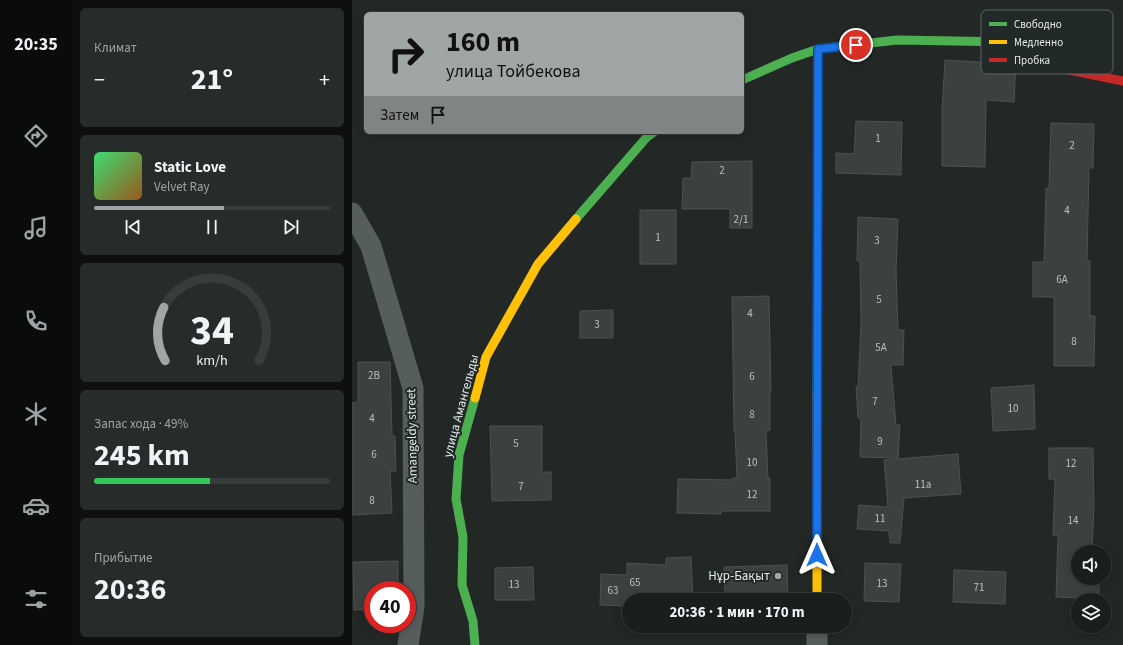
<!DOCTYPE html>
<html lang="ru">
<head>
<meta charset="utf-8">
<style>
  :root { --surface:#1a1e1d; --page:#272b2a; --text:#f1f3f6; --muted:#9fa2a4; --line:#383c3b; --accent:#a0a6a5 }
  body { margin:0; font-family:"Source Sans 3",sans-serif; background:var(--page); color:var(--text); height:100vh; display:flex; flex-direction:column; font-size:15px; white-space:nowrap }
  * { box-sizing:border-box; margin:0 }
  p { font-size:13px; color:var(--muted) }
  .icon { flex:none; width:22px; height:22px; fill:none; stroke:currentColor; stroke-width:2; stroke-linecap:round; stroke-linejoin:round }
  .map { position:relative; flex:1; overflow:hidden }
  .details { display:flex; flex-direction:column; gap:8px; padding:8px; background:#0e1010; width:280px }
  .details>* { flex:none }
  .hud { position:absolute; left:12px; top:12px; width:380px; height:122px; border-radius:6px; box-shadow:0 2px 10px #0003,0 0 0 1px var(--line); background:#a0a6a5; color:#111; overflow:hidden }
  .buttons { position:absolute; left:719px; top:545px; display:grid; gap:8px }
  .buttons a { display:grid; place-items:center; width:40px; height:40px; border-radius:50%; background:var(--surface); box-shadow:0 2px 10px #0003,0 0 0 1px var(--line); font-size:20px }
  .speed { position:absolute; left:12px; top:581px; display:flex; gap:8px; font-size:20px; font-weight:700; text-align:center }
  .speed>* { display:grid; place-content:center; width:52px; height:52px; border-radius:50%; background:var(--surface); box-shadow:0 2px 10px #0003,0 0 0 1px var(--line); line-height:1 }
  .speed .limit { border:6px solid #d22; background:#fff; color:#111 }
  .pin { position:absolute; display:grid; place-items:center; width:34px; height:34px; color:#fff; margin:-17px; border:2px solid #fff; border-radius:50%; box-shadow:0 1px 4px #0007 }
  .me { position:absolute; width:44px; margin:-22px; rotate:0deg; stroke-linejoin:round; filter:drop-shadow(0 0 3px #0008) }
  .turn { display:flex; align-items:center; gap:14px; height:84px; padding:0 16px; font-size:18px }
  .turn .icon { width:52px; height:52px; stroke-width:2.5 }
  .turn b { display:block; font-size:28px; line-height:34px }
  .then { display:flex; align-items:center; height:38px; padding:0 16px; background:#0003; gap:8px; font-size:15px }
  .big { font-size:30px; font-weight:700; line-height:1.1 }
  .details .tile { flex:1; display:flex; flex-direction:column; justify-content:center; gap:6px; min-width:0; padding:0 14px; border-radius:6px; background:var(--page) }
  .details .dial { align-items:center; gap:0 }
  .dial svg { height:104px; overflow:visible; fill:none; stroke:var(--line); stroke-width:7; stroke-linecap:round; text-anchor:middle }
  .dial text { fill:var(--text); stroke:none }
  .song { display:flex; align-items:center; gap:12px }
  .cover { width:48px; height:48px; border-radius:6px; background:linear-gradient(135deg,hsl(140 70% 55%),hsl(30 70% 35%)) }
  .played { height:4px; border-radius:2px; background:linear-gradient(90deg,var(--accent) 55%,var(--line) 55%) }
  .keys { display:flex; justify-content:space-around; direction:ltr }
  .heat { display:flex; justify-content:space-between; align-items:center; font-size:22px; direction:ltr }
  .charge { height:6px; border-radius:3px; background:linear-gradient(90deg,#34c759 49%,var(--line) 0) }
  .trip { position:absolute; left:270px; top:593px; width:230px; height:40px; border-radius:20px; background:var(--surface); box-shadow:0 2px 10px #0003,0 0 0 1px var(--line); font-weight:700; line-height:40px; text-align:center }
  main { display:flex; flex:1; min-height:0 }
  .dock { display:flex; flex-direction:column; width:72px; justify-content:space-around; align-items:center; background:#0a0c0c; color:var(--muted) }
  .dock .icon { width:28px; height:28px }
  .dock .active { color:var(--accent) }
  .dock b { font-size:18px; color:var(--text) }
  .map>svg:first-child { display:block }
</style>
</head>
<body>
<main>
<nav class="dock">
<b>20:35</b>
<svg class="icon active" aria-label="directions" viewBox="0 0 24 24"><path d="M12 3l9 9-9 9-9-9zM9 14v-3h6M13 9l2 2-2 2"/></svg>
<svg class="icon" aria-label="music" viewBox="0 0 24 24"><path d="M9 18V5l10-2v13"/><circle cx="6" cy="18" r="3"/><circle cx="16" cy="16" r="3"/></svg>
<svg class="icon" aria-label="phone" viewBox="0 0 24 24"><path d="M5 4h4l2 5-3 2q2 4 5 5l2-3 5 2v4C11 20 4 13 5 4z"/></svg>
<svg class="icon" aria-label="climate" viewBox="0 0 24 24"><path d="M12 3v18M4 7l16 10M4 17L20 7"/></svg>
<svg class="icon" aria-label="car" viewBox="0 0 24 24"><path d="M5 17H2v-5l4-1 3-4h7l3 4 3 1v5h-3M9 17h6M6 11h13"/><circle cx="7" cy="17" r="2"/><circle cx="17" cy="17" r="2"/></svg>
<svg class="icon" aria-label="filters" viewBox="0 0 24 24"><path d="M4 7h16M4 17h16"/><circle cx="9" cy="7" r="2"/><circle cx="15" cy="17" r="2"/></svg>
</nav>
<section class="details">
<div class="tile"><p>Климат</p>
<div class="heat"><a>−</a><b class="big">21°</b><a>+</a></div>
</div>
<div class="tile">
<div class="song"><i class="cover"></i><div><b>Static Love</b><p>Velvet Ray</p></div></div>
<div class="played"></div>
<div class="keys"><svg class="icon" aria-label="previous" viewBox="0 0 24 24"><path d="M18 5L8 12l10 7zM5 5v14"/></svg><svg class="icon" aria-label="pause" viewBox="0 0 24 24"><path d="M8 5v14M16 5v14"/></svg><svg class="icon" aria-label="next" viewBox="0 0 24 24"><path d="M6 5l10 7-10 7zM19 5v14"/></svg></div>
</div>
<div class="tile dial"><svg viewBox="0 0 100 80">
<path d="M14 69A42 42 0 1 1 86 69"/>
<path d="M14 69A42 42 0 0 1 13 28" stroke="#a0a6a5"/>
<text x="50" y="56" font-size="32" font-weight="700">34</text>
<text x="50" y="72" font-size="11">km/h</text>
</svg></div>
<div class="tile"><p>Запас хода · 49%</p><b class="big">245 km</b><div class="charge"></div></div>
<div class="tile"><p>Прибытие</p><b class="big">20:36</b></div>
</section>
<div class="map">
<svg width="771" height="645" viewBox="0 0 771 645">
  <rect width="100%" height="100%" fill="#232827"/>
  <path fill="#3c403f" stroke="#4c504f" d="M 593,60 L 645,63 L 645,61 L 664,62 L 662,102 L 634,100 L 633,167 L 590,166 L 590,110 Z
    M 504,121 L 550,122 L 549,175 L 484,173 L 484,153 L 502,154 Z
    M 699,123 L 742,124 L 741,168 L 737,168 L 735,261 L 738,261 L 738,316 L 743,316 L 742,366 L 702,366 L 702,297 L 681,297 L 681,262 L 692,262 L 694,188 L 697,188 Z
    M 400,161 L 400,228 L 378,228 L 378,209 L 330,209 L 331,178 L 339,178 L 340,162 Z
    M 288,210 L 324,210 L 324,264 L 288,264 Z
    M 506,217 L 546,219 L 544,271 L 546,330 L 552,330 L 551,365 L 539,365 L 544,425 L 548,425 L 546,458 L 508,457 L 509,418 L 506,418 L 504,387 L 506,387 L 509,323 L 508,261 L 505,261 Z
    M 417,296 L 419,392 L 418,392 L 418,430 L 414,431 L 416,478 L 418,478 L 418,511 L 369,511 L 369,514 L 325,513 L 326,479 L 381,480 L 381,478 L 385,478 L 383,431 L 382,431 L 380,297 Z
    M 261,310 L 261,338 L 228,338 L 228,311 Z
    M 6,362 L 38,362 L 40,436 L 43,436 L 44,471 L 38,471 L 40,513 L 0,515 L 0,403 L 6,402 Z
    M 682,385 L 683,429 L 641,431 L 639,388 Z
    M 138,426 L 190,426 L 190,472 L 199,472 L 199,500 L 140,501 Z
    M 697,448 L 741,448 L 742,506 L 740,550 L 748,550 L 748,552 L 726,552 L 726,578 L 747,578 L 747,599 L 704,597 L 706,535 L 701,535 L 703,479 L 697,479 Z
    M 606,454 L 609,494 L 552,498 L 548,543 L 538,543 L 537,531 L 505,529 L 507,505 L 536,507 L 532,460 Z
    M 339,557 L 341,600 L 277,600 L 277,602 L 272,602 L 272,606 L 248,605 L 249,574 L 275,575 L 275,563 L 314,565 L 314,558 Z
    M 46,561 L 46,590 L 21,590 L 21,609 L 2,610 L 1,562 Z
    M 513,563 L 549,564 L 547,602 L 512,601 Z
    M 435,565 L 436,600 L 373,600 L 372,567 Z
    M 181,567 L 182,600 L 143,600 L 143,568 Z
    M 602,570 L 654,572 L 653,604 L 601,602 Z"/>
  <g fill="none" stroke-linecap="round" stroke-linejoin="round">
    <path stroke="#565e5d" stroke-width="21" d="M 0,213 L 19,246 L 61,388 L 62,607 L 56,645
      M 465,645 L 465,626"/>
    <path stroke="#4caf50" stroke-width="9" d="M 390,80 L 440,58 L 466,49 L 545,40 L 660,42 L 691,65 L 717,70
      M 224,219 L 294,138 L 302,132
      M 465,392 L 466,108
      M 123,398 L 107,455 L 104,499 L 111,537 L 110,585 L 121,621 L 123,645"/>
    <path stroke="#ffc107" stroke-width="9" d="M 466,108 L 466,49
      M 123,398 L 134,357 L 186,264 L 224,219
      M 465,600 L 465,392"/>
    <path stroke="#c62828" stroke-width="9" d="M 717,70 L 771,81"/>
  </g>
  <g fill="none" stroke-linecap="round" stroke-linejoin="round">
    <defs>
      <path id="route" d="M 465,555 L 466,49 L 504,45"/>
    </defs>
    <use href="#route" stroke="#114b97" stroke-width="10"/>
    <use href="#route" stroke="#1a73e8" stroke-width="7"/>
  </g>
  <circle fill="#a0a6a5" stroke="#212a28" stroke-width="1.5" cx="426" cy="576" r="4"/>
  <g text-anchor="middle" dominant-baseline="central" stroke-width="4" stroke-linejoin="round" paint-order="stroke">
    <g font-size="11" fill="#bac0be">
      <text x="526" y="138">1</text>
      <text x="720" y="145">2</text>
      <text x="370" y="170">2</text>
      <text x="715" y="210">4</text>
      <text x="389" y="219">2/1</text>
      <text x="306" y="237">1</text>
      <text x="525" y="240">3</text>
      <text x="710" y="279">6А</text>
      <text x="527" y="299">5</text>
      <text x="398" y="313">4</text>
      <text x="245" y="324">3</text>
      <text x="722" y="341">8</text>
      <text x="529" y="347">5А</text>
      <text x="22" y="375">2В</text>
      <text x="400" y="376">6</text>
      <text x="523" y="401">7</text>
      <text x="661" y="408">10</text>
      <text x="400" y="414">8</text>
      <text x="20" y="418">4</text>
      <text x="528" y="441">9</text>
      <text x="164" y="443">5</text>
      <text x="22" y="454">6</text>
      <text x="400" y="462">10</text>
      <text x="719" y="463">12</text>
      <text x="571" y="484">11а</text>
      <text x="169" y="486">7</text>
      <text x="400" y="494">12</text>
      <text x="20" y="500">8</text>
      <text x="528" y="518">11</text>
      <text x="721" y="520">14</text>
      <text x="283" y="582">65</text>
      <text x="530" y="583">13</text>
      <text x="162" y="584">13</text>
      <text x="627" y="587">71</text>
      <text x="261" y="590">63</text>
    </g>
    <g font-size="13" fill="#e4eae9" stroke="#212a28">
      <text transform="translate(109 406) rotate(-75)">улица Амангельды</text>
      <text transform="translate(60 436) rotate(-91)">Amangeldy street</text>
    </g>
    <g font-size="13" fill="#e4eae9" stroke="#212a28" text-anchor="end">
      <text x="418" y="576">Нұр-Бақыт</text>
    </g>
  </g>
  <rect x="629" y="10" width="132" height="64" rx="6" fill="#212a28" stroke="#5c6462" stroke-width="1"/>
  <rect x="637" y="22" width="18" height="4" fill="#4caf50"/>
  <rect x="637" y="40" width="18" height="4" fill="#ffc107"/>
  <rect x="637" y="58" width="18" height="4" fill="#c62828"/>
  <g font-size="11" fill="#e4eae9">
    <text x="662" y="28">Свободно</text>
    <text x="662" y="46">Медленно</text>
    <text x="662" y="64">Пробка</text>
  </g>
</svg>
<div class="buttons">
<a><svg class="icon" aria-label="sound" viewBox="0 0 24 24"><path d="M4 9h4l5-4v14l-5-4H4zM17 9q2 3 0 6"/></svg></a>
<a><svg class="icon" aria-label="layers" viewBox="0 0 24 24"><path d="M12 4l9 5-9 5-9-5zM3 14l9 5 9-5"/></svg></a>
</div>
<div class="speed"><div class="limit">40</div></div>
<div class="pin" style="left:504px;top:45px;background:#d93025"><svg class="icon" aria-label="arrive" viewBox="0 0 24 24"><path d="M6 21V4h12l-3 4 3 4H6"/></svg></div>
<svg class="me" style="left:465px;top:555px" viewBox="-20 -20 40 40"><path d="M0-17L14 15 0 8-14 15z" fill="#1a73e8" stroke="#fff" stroke-width="4"/></svg>
<div class="trip">20:36 · 1 мин · 170 m</div>
<div class="hud">
<div class="turn"><svg class="icon" aria-label="right" viewBox="0 0 24 24"><path d="M7 20v-9h11M14 6l5 5-5 5"/></svg><div><b>160 m</b>улица Тойбекова</div></div>
<div class="then">Затем<svg class="icon" aria-label="arrive" viewBox="0 0 24 24"><path d="M6 21V4h12l-3 4 3 4H6"/></svg></div>
</div>
</div>
</main>
</body>
</html>
